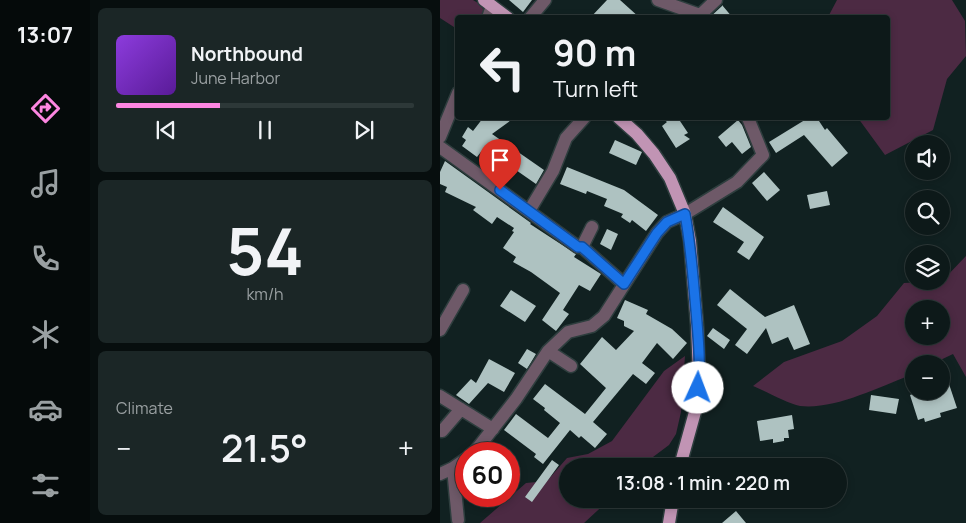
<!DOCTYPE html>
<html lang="en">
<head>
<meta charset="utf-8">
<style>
  :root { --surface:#0d1919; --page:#1b2626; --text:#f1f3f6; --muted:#9aa0a2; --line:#2d3838; --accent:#fd86e1 }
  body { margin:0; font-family:Manrope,sans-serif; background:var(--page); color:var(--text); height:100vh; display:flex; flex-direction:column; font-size:19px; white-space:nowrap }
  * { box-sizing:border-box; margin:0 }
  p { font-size:16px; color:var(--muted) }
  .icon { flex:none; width:28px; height:28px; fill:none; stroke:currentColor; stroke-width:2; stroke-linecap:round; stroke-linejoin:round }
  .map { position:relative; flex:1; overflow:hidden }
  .sheet { display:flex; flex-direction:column; gap:8px; padding:8px; background:#070e0e; width:350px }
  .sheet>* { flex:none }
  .banner { position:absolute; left:15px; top:15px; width:435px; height:105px; border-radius:5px; box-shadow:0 2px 8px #0003,0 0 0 1px var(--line); background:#0d1919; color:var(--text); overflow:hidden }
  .tools { position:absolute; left:465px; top:135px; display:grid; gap:10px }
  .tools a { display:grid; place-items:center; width:45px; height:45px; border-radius:50%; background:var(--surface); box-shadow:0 2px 8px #0003,0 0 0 1px var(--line); font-size:25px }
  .speed { position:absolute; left:15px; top:442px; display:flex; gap:10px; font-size:25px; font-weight:700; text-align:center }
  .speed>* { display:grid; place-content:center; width:65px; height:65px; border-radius:50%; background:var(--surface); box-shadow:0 2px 8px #0003,0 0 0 1px var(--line); line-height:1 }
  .speed .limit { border:8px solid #d22; background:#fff; color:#111 }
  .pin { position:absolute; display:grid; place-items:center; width:42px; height:42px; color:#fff; margin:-51px -21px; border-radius:50% 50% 50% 0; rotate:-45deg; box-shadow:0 0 5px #0007 }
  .pin .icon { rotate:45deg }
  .me { position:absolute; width:55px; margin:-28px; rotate:2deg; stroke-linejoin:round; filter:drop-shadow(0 0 4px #0008) }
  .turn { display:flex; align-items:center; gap:18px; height:105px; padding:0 15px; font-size:22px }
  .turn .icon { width:65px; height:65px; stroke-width:2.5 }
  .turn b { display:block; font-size:35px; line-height:42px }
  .big { font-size:38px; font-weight:600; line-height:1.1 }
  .sheet .card { flex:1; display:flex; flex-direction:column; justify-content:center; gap:8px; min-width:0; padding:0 18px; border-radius:8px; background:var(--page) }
  .sheet .dial { align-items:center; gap:0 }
  .dial b { font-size:65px; line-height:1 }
  .song { display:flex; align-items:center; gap:15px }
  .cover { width:60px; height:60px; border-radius:8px; background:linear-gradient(135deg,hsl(270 70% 55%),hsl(270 70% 35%)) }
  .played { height:5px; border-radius:2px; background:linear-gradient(90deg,var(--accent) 35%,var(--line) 35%) }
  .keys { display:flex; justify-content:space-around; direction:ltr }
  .heat { display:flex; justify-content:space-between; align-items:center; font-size:28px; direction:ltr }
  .trip { position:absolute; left:119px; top:458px; width:288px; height:50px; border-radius:25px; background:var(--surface); box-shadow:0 2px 8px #0003,0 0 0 1px var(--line); font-weight:600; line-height:50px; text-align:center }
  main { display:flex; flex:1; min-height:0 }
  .tabs { display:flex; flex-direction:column; width:90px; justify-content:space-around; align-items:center; background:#050a0a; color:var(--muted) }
  .tabs .icon { width:35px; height:35px }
  .tabs .on { color:var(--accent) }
  .tabs b { font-size:22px; color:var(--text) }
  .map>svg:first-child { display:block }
</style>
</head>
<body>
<main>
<nav class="tabs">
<b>13:07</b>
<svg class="icon on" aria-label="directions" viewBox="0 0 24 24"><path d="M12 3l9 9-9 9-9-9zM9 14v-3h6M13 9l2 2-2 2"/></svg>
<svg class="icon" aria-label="music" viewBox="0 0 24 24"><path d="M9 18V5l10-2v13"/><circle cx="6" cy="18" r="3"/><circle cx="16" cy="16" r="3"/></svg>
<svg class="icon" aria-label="phone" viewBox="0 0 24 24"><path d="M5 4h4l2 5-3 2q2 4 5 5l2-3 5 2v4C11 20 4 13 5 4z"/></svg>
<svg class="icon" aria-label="climate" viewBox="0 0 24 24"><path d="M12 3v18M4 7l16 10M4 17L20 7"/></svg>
<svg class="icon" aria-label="car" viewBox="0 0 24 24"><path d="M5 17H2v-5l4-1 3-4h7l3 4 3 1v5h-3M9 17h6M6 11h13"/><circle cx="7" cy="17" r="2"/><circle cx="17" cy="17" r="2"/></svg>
<svg class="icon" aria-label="filters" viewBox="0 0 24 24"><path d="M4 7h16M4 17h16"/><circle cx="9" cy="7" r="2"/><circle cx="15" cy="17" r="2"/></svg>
</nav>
<section class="sheet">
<div class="card">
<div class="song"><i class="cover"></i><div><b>Northbound</b><p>June Harbor</p></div></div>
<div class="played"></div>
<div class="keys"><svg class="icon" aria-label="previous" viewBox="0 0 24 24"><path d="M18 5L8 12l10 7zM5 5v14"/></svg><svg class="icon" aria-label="pause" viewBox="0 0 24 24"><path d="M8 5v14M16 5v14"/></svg><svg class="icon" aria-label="next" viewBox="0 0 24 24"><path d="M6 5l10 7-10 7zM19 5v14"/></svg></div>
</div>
<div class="card dial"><b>54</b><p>km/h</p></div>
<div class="card"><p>Climate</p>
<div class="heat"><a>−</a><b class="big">21.5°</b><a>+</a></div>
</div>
</section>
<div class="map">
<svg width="526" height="523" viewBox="0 0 526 523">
  <rect width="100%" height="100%" fill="#112121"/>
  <path fill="#4c2a43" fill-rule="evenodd" d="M 0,0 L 33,0 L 38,3 L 45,11 L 42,17 L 18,18 L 17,29 L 0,18 Z
    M 397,0 L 512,0 L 525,21 L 526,56 L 507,79 L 493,130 L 445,155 L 418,118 L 448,118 L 448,18 L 388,17 Z
    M 526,256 L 526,377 L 513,354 L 492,364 L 474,364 L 474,373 L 468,376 C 437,388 393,410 360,406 C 348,404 325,391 313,386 L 344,362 L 402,341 L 437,316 L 464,283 L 501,281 L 501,279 L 504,279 ZM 474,309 L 501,309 L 501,336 L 474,336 Z
    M 245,356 L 241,412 L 236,434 L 229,445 L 201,466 L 128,466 L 128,499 L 170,499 L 144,523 L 40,523 L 86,483 L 107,481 L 127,458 L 148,454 L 172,441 L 224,371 Z"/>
  <path fill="#aec2c1" d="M 69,0 L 92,0 L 83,12 Z
    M 167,0 L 180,0 L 200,18 L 150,18 Z
    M 282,5 L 293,18 L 269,18 L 282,6 Z
    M 43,118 L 74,118 L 52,134 L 104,170 L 96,184 L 44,148 L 37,157 L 22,146 L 26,140 L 22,137 L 28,127 L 33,131 Z
    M 222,118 L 238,118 L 248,133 L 244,135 L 250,139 L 236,148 L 222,126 L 227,122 Z
    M 368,118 L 377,118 L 385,130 L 387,128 L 408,153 L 392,167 L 364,135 L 336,153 L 329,142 Z
    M 298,120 L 302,125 L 311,147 L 302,154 L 292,142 L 286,147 L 278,137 Z
    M 175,140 L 202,152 L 196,165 L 169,153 Z
    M 5,161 L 91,223 L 90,224 L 136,254 L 134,257 L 161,274 L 150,291 L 139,285 L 123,310 L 129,314 L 116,331 L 102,320 L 120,293 L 91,272 L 73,262 L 76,257 L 63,248 L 74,232 L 72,231 L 74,228 L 57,217 L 52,224 L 33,210 L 36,207 L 5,192 L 7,187 L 0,184 L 0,172 Z
    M 127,167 L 184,190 L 218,215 L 206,231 L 192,220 L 190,223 L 181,217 L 183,214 L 164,206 L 167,199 L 147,191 L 146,194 L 120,184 Z
    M 324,172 L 340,190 L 327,201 L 312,183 Z
    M 387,191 L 390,205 L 370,209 L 367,195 Z
    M 283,207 L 324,237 L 309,260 L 297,252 L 304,242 L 273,222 Z
    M 167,229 L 178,234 L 171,250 L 160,244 Z
    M 290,289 L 325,317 L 354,305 L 370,344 L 354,350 L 348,337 L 332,344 L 326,328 L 307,354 L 295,345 L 307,329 L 277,305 Z
    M 71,290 L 96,306 L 85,322 L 60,306 Z
    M 185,300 L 208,310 L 206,314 L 232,329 L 247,343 L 233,359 L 217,343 L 202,363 L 215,373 L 206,384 L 193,374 L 153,422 L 167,434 L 155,448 L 141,436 L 139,438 L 130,430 L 103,464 L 94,457 L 96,454 L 64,430 L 76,414 L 108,438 L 120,423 L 104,410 L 105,408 L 93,399 L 105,384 L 145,414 L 166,388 L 140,364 L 162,337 L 176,350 L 194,331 L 184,326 L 184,321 L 177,318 Z
    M 273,328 L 290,340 L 284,349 L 267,336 Z
    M 87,349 L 96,354 L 87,369 L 78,363 Z
    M 49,359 L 75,373 L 64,392 L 48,383 L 29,404 L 16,395 L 31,379 L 36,383 Z
    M 501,366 L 503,366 L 517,408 L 500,413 L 501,417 L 485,422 L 484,418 L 478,420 L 470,395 L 480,391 L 501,391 Z
    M 431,395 L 459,399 L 456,414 L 429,410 Z
    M 352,415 L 354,429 L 348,430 L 349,438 L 344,438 L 344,441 L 333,443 L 333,439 L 320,441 L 317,421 Z
    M 112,460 L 119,465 L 92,502 L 85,497 Z
    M 296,511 L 306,523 L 282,523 Z"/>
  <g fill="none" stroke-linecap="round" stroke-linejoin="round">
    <defs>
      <path id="minor" d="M 218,0 L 257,14 L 259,18
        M 259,16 L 276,0
        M 48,18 L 52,6
        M 90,18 L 105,0
        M 0,137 L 18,93
        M 0,147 L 138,247 L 142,247 L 184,284
        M 89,211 L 113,171 L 126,138 L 144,118
        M 142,247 L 152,227
        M 0,330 L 23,290
        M 108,351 L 131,366
        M 0,396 L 53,429
        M 2,431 L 21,409
        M 33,454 L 76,399 L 108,351 L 128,332 L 152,326 L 164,316 L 217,233 L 227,222 L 245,214 L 297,182 L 323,155 L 308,118
        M 13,468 L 18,520
        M 0,474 L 13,468 L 26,459"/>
      <path id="primary" d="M 44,0 L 68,18
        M 179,118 L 197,134 L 214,154 L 230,178 L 245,214 L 250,241 L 257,325 L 259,377 L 255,412 L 240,466
        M 229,523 L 233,499"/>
    </defs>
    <use href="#minor" stroke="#2e3e3e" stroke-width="15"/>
    <use href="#primary" stroke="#2e3e3e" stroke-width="15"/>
    <use href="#minor" stroke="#6e5968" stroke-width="12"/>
    <use href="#primary" stroke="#c194b4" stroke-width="12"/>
  </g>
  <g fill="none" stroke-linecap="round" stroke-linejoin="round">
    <defs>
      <path id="route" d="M 60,190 L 138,247 L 142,247 L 184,284 L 217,233 L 227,222 L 245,214 C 251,246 253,278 256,310 C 258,336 261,362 258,388"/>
    </defs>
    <use href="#route" stroke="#114b97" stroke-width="12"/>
    <use href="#route" stroke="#1a73e8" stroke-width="9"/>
  </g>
</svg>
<div class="tools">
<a><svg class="icon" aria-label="sound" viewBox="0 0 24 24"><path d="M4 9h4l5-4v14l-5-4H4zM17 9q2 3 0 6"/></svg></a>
<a><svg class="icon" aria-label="search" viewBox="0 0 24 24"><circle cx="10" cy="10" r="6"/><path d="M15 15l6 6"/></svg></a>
<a><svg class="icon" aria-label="layers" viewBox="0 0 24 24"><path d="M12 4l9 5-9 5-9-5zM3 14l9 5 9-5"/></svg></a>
<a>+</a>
<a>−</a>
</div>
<div class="speed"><div class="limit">60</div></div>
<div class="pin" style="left:60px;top:190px;background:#d93025"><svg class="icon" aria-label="arrive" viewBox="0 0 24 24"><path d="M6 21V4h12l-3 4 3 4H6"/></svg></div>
<svg class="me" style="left:258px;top:388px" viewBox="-20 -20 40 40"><circle r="19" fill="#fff"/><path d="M0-13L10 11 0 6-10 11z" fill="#1a73e8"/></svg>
<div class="trip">13:08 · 1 min · 220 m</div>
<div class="banner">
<div class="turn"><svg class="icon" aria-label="left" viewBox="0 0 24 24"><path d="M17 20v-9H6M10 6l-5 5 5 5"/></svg><div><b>90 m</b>Turn left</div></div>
</div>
</div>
</main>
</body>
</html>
